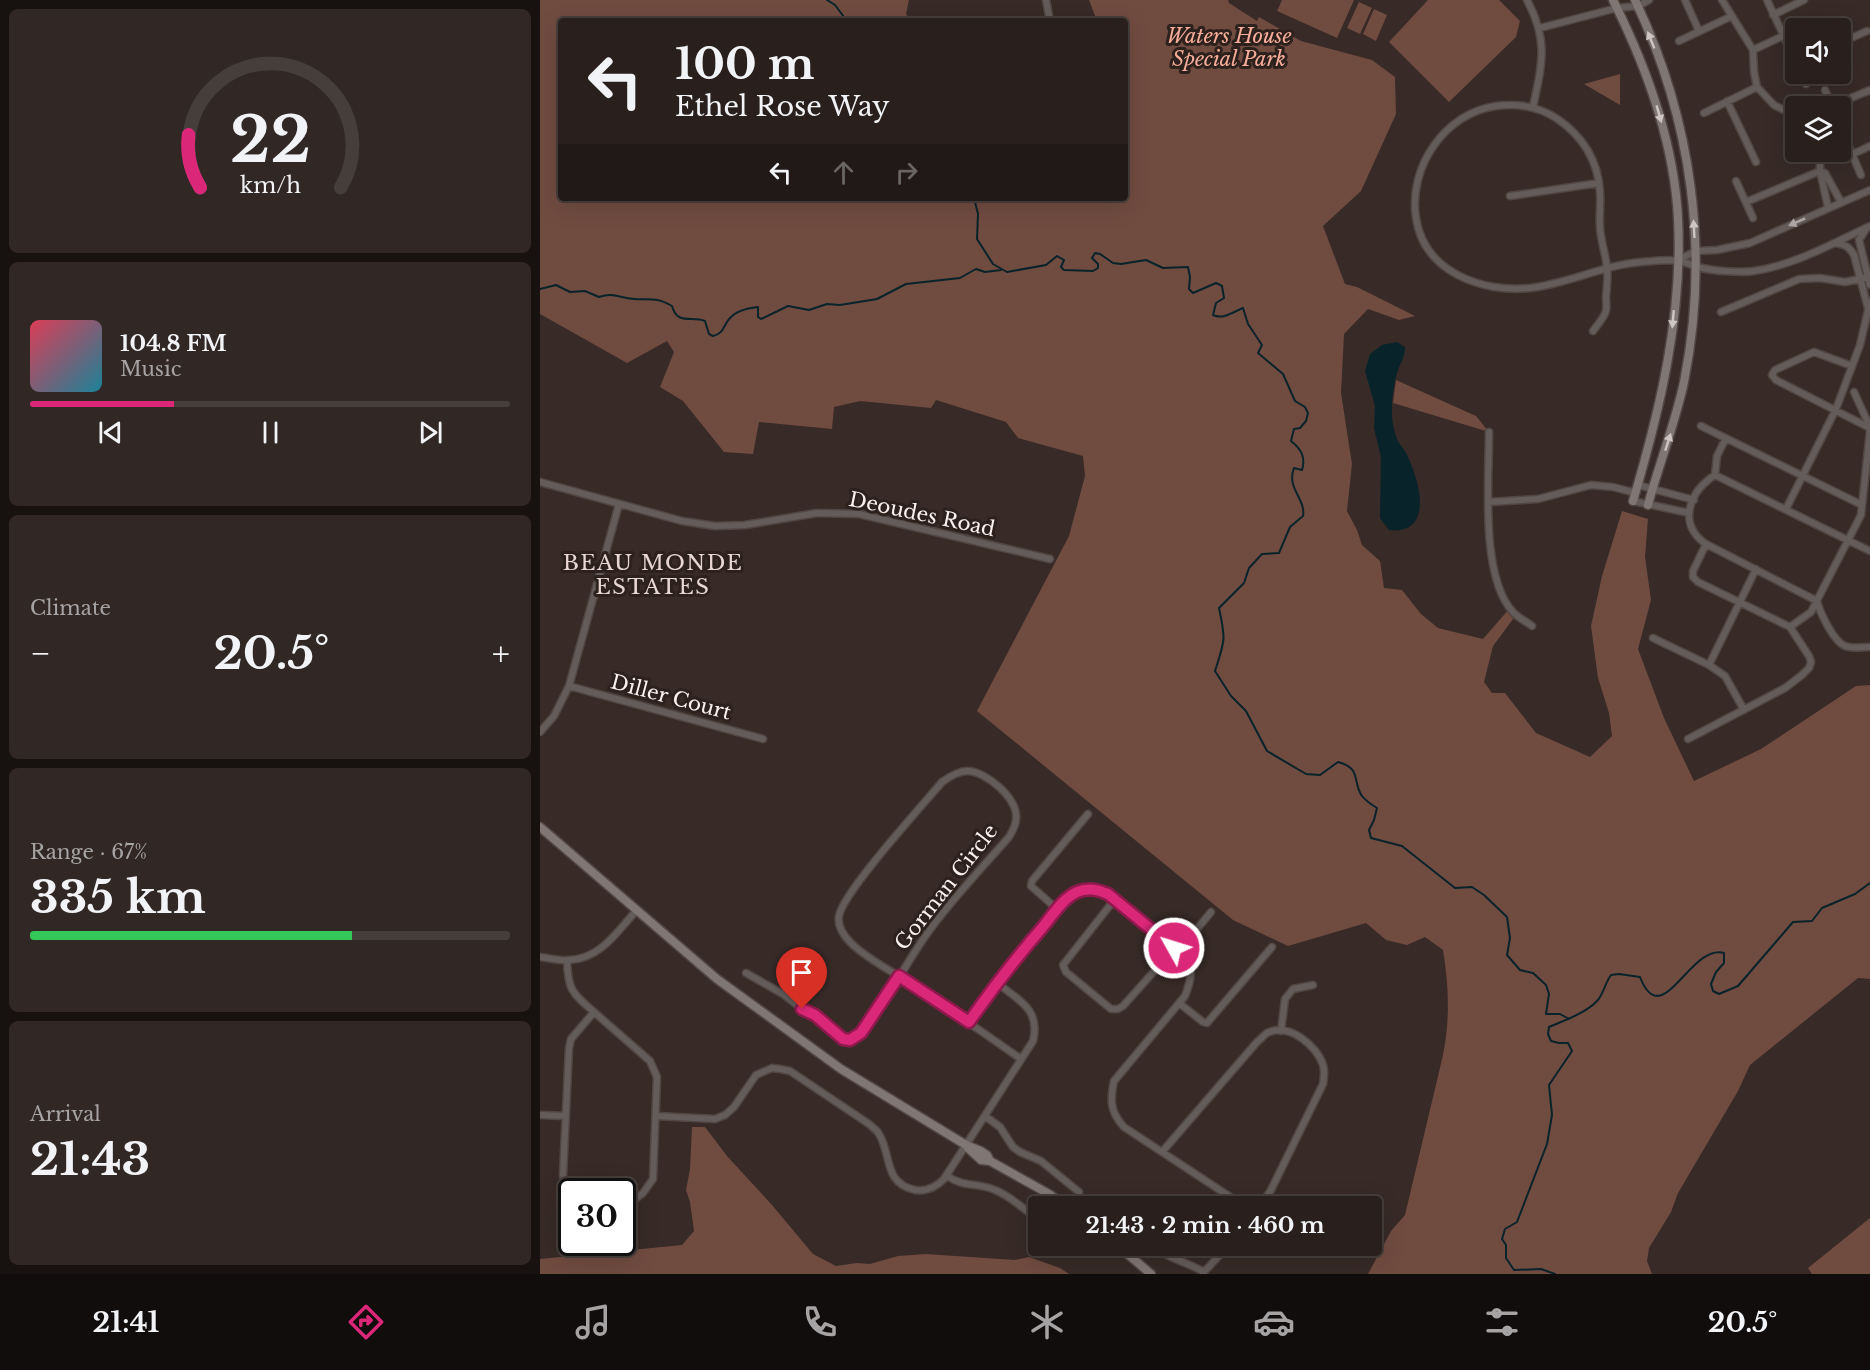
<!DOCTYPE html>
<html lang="en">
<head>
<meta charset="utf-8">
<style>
  :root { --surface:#29201d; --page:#312826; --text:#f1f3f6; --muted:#a5a3a4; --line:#453e3b; --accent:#db2777 }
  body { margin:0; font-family:"Libre Baskerville",serif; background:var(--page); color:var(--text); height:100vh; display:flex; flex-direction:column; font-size:22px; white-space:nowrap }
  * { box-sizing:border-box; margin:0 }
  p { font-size:20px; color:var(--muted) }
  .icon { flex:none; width:33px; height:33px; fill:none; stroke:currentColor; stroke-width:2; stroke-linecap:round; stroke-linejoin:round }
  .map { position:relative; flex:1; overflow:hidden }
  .panel { display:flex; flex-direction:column; gap:9px; padding:9px; background:#171210; width:540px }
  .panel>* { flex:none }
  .hud { position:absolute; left:18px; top:18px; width:570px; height:183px; border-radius:6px; box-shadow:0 6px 24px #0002,0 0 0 2px var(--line); background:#29201d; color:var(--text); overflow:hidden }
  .controls { position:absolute; left:1245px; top:18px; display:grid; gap:12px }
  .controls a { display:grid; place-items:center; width:66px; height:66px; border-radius:6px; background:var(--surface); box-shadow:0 6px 24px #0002,0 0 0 2px var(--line); font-size:30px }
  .speed { position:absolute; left:18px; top:1178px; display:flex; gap:12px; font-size:30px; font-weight:700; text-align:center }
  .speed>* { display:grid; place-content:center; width:78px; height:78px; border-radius:50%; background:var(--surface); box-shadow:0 6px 24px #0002,0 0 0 2px var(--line); line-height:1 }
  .speed .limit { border:3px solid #111; border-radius:9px; background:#fff; color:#111 }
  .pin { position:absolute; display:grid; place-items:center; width:51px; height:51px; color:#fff; margin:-62px -26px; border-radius:50% 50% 50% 0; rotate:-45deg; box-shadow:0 0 6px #0007 }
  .pin .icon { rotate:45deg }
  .me { position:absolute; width:66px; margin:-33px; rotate:309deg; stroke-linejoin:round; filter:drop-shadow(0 0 4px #0008) }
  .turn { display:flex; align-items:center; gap:21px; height:126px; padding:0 18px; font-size:27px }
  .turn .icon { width:78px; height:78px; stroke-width:2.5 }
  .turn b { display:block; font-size:42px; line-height:51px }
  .lanes { display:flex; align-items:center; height:57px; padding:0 18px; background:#0003; justify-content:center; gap:30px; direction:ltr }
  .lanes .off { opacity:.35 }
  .big { font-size:45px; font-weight:800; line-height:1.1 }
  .panel .widget { flex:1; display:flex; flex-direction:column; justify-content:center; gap:9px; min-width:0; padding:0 21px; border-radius:9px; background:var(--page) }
  .panel .dial { align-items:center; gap:0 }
  .dial svg { height:156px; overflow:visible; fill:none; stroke:var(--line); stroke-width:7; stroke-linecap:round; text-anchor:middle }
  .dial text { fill:var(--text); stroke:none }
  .song { display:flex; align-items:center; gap:18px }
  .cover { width:72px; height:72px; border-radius:9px; background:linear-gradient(135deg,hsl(350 70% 55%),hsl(190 70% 35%)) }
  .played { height:6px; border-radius:3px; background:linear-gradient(90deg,var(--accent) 30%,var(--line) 30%) }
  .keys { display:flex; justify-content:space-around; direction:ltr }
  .heat { display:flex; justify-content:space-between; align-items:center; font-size:33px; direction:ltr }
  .charge { height:9px; border-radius:4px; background:linear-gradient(90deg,#34c759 67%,var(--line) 0) }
  .trip { position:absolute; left:488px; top:1196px; width:354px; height:60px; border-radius:6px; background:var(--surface); box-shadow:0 6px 24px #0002,0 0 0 2px var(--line); font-weight:800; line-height:60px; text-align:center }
  .dock { display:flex; height:96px; justify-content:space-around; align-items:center; background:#100d0c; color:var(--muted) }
  .dock .icon { width:42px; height:42px }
  .dock .on { color:var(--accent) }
  .dock b { font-size:27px; color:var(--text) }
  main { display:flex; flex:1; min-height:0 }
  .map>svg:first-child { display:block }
</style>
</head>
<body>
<main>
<section class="panel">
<div class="widget dial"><svg viewBox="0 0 100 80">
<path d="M14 69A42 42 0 1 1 86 69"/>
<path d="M14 69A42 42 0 0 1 8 42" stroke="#db2777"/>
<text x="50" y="56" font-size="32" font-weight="700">22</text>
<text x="50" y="72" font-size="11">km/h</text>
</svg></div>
<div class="widget">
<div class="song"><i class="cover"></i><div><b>104.8 FM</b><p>Music</p></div></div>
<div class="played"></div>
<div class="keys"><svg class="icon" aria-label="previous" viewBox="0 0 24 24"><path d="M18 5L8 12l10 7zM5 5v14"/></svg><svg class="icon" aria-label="pause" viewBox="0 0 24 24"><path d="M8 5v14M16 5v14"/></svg><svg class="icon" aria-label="next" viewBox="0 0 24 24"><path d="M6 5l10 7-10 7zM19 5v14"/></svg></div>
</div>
<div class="widget"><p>Climate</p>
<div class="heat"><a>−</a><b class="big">20.5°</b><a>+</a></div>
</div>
<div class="widget"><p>Range · 67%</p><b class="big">335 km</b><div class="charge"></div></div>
<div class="widget"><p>Arrival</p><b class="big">21:43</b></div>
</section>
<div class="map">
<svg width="1330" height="1274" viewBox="0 0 1330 1274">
  <rect width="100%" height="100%" fill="#372a27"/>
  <path fill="#704b40" d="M 0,0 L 369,0 L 366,14 L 371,21 L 21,21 L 21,198 L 585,198 L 585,21 L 557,21 L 549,0 L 688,0 L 689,3 L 717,21 L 719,17 L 761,41 L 832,60 L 855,77 L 856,114 L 821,191 L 783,226 L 805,284 L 817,287 L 875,316 L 859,320 L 828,309 L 804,334 L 801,393 L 812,464 L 807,511 L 817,530 L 822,545 L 840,561 L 844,588 L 862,590 L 881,614 L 898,628 L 943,639 L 970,608 L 976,615 L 953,646 L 944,682 L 952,693 L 965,693 L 996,733 L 1050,757 L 1072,736 L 1069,713 L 1058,678 L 1051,626 L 1062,576 L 1082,511 L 1108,519 L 1105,557 L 1111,600 L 1098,649 L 1124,718 L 1154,781 L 1221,749 L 1316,686 L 1330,685 L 1330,979 L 1318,978 L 1210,1065 L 1198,1091 L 1138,1193 L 1131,1212 L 1109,1248 L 1107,1261 L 1112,1274 L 828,1274 L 851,1231 L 865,1215 L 903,1055 C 910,1020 909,986 903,950 L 885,937 L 867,945 L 846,940 L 826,923 L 748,946 L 693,920 L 437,711 L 529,536 L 545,476 L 543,456 L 478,438 L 466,422 L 396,400 L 391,408 L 320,401 L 294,407 L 292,429 L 219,422 L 213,454 L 184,452 L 143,401 L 120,387 L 134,352 L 127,341 L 87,363 L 0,314 Z
    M 742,0 L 814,0 L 797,38 L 737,11 Z
    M 888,0 L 959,0 L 980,21 L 976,37 L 909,102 L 849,42 Z
    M 819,2 L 832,8 L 820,34 L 807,28 Z
    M 834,9 L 847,15 L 836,41 L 823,34 Z
    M 1080,74 L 1080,105 L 1044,84 Z
    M 856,380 L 936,416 L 949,432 L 853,403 Z
    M 152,1127 L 165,1127 L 187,1156 L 232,1205 L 273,1254 L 296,1266 L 317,1263 L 330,1264 L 358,1256 L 386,1254 L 475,1260 L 489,1257 L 520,1268 L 529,1274 L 0,1274 L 0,1259 L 142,1245 L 154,1231 L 150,1202 L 146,1190 L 150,1169 Z
    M 1330,1218 L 1330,1274 L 1272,1274 L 1268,1268 Z"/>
  <path fill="#09232a" d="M 857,342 L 865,347 C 865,358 860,363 857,373 C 854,386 851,401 852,414 C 852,423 855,434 858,441 C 861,447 866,451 868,457 C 880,482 894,535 849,530 L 840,518 L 841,457 L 834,428 L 835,406 L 825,371 L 830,354 L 842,345 Z"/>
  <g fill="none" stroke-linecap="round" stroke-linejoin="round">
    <path stroke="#09232a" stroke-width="2" d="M 287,0 L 295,5 L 307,21
      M 434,198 L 438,214 L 437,239 L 453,264 L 467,272 L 506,265 L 517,256 L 524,260 L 521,267 L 524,270 L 553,271 L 558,268 L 558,264 L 552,258 L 555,253 L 560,254 L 573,263 L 581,264 L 606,260 L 623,268 L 648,267 L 650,277 L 649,289 L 653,293 L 676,283 L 682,286 L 684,298 L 676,303 L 673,315 C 683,320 693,312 703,308 L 708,324 L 722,345 L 718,353 L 743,374 L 755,401 L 765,407 L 768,413 L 766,421 L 760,428 L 754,429 L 751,441 C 761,449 766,457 762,470 L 754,468 C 746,488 766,499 763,516 L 750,527 L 739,553 L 722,554 L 709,568 L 704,583 L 679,608 C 686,640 685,640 675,671 L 691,696 L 706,711 L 727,751 L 766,774 L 780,775 L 798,762 C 822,768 812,782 822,796 C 826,801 832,805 837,808 L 834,820 L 829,830 L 831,838 L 862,846 L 915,888 L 932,887 L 944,895 L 967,917 L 970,938 L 967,955 L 980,970 L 993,973 L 1006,985 L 1009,994 L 1006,1014 L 1020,1014 L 1029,1019
      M 0,289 L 16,285 L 30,292 L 45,291 L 59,297 C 74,292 79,298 94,299 C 111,300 116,297 132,306 C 137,325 151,316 165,321 L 169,334 L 173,336 C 185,333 183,325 190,318 C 196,311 209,308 218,307 L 218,317 L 221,319 L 248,306 L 269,310 L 287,304 L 300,305 L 337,299 L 366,284 L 420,278 L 436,269 L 445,272 L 461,270
      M 1015,1274 L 1001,1269 L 974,1270 L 966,1258 L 966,1245 L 962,1239 L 965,1229 L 977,1222 L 1007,1144 L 1012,1115 L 1009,1085 L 1032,1051 L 1028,1043 L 1019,1043 L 1011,1041 L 1008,1034 L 1009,1027 C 1023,1021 1046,1013 1057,1001 C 1063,995 1065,983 1071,975 L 1079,974 L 1100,977 C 1122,1034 1150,943 1184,953 L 1184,963 L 1176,972 L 1171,984 L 1173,991 L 1179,994 L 1198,986 L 1253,922 L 1272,921 L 1282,908 L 1315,894 L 1330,883"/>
    <defs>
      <path id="street" d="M 506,0 L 510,21
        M 987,0 C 1009,41 1002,64 993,107
        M 1145,0 L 1159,31
        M 1182,0 L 1213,50 L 1214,72 L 1217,87 L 1234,105 L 1256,116
        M 1227,0 L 1256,62
        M 1233,15 L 1264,0
        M 1000,28 L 1077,8 L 1098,6 L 1109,0
        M 1139,41 L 1192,16
        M 1300,43 L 1327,31
        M 1213,50 L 1243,36
        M 1261,74 L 1266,84
        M 1285,90 L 1292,106
        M 1187,101 L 1216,162
        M 1292,106 L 1330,90
        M 1164,113 L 1217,87
        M 1300,126 L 1321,175
        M 1280,152 L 1280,171 L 1288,207
        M 1313,154 L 1330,146
        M 1280,171 L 1285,173 L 1301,202
        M 1196,181 L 1213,218
        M 970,196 L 1059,183
        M 1206,202 L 1280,171
        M 1326,229 L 1319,240 L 1330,285
        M 1294,243 C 1304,244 1309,246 1314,255 L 1328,308
        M 1138,260 L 1156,251 L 1177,250 L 1210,243 L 1330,190
        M 1181,312 L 1259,279 L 1280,278 L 1305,282 L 1329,277
        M 1053,331 C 1057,325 1064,318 1066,311 C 1067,307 1066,301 1066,297 C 1067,287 1068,277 1067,268 C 1066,254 1060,240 1060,226 C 1059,215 1061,204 1060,192 C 1058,160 1043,136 1016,118 C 997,106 978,103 956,106 C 905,113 868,167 876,218 C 884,272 942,293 990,288 C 1028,284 1063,265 1101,262 C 1113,261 1128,259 1139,261 C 1147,262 1154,267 1162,268 C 1175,271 1201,273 1214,271 C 1255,265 1293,243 1330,226
        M 1312,366 L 1274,352 L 1235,370 L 1232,375 L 1236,380 L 1330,428
        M 1314,392 L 1330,427
        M 1161,426 L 1322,505
        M 949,432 C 949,478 940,577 973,612 C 978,618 986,621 992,626
        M 1175,475 L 1177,456 L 1186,438
        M 0,482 L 142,521 L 175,526 L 205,525 L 277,513 L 319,514 L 510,559
        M 1098,485 L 1154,500
        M 1093,501 L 1149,513
        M 949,502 L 998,499 L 1051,485 L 1073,487 L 1096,493
        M 1246,509 L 1296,409 L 1320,345 L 1330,302
        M 1330,551 L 1175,475 C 1149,492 1137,524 1166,544 L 1277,601 C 1280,613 1294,642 1305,646 C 1313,649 1322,647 1330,647
        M 1250,627 L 1271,612 L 1321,515 L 1330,431
        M 1113,638 L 1169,665 L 1185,676 L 1204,710
        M 1169,665 L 1216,569
        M 29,686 L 223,739
        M 0,732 L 14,716 L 29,686 L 79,504
        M 1148,739 L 1245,688 L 1262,675 L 1269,668 L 1271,662 L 1269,656 L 1250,627 L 1158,582 L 1153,577 L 1153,571 L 1166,544
        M 575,899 L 523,965 L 526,972 L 571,1009 L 578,1009 L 583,1006 L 635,948
        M 517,909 L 491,886 L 492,881 L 548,814
        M 639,951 L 671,912
        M 0,957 C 9,958 19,961 29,960 C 60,959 77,932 96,911
        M 27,961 C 28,990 32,993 54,1012
        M 206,973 L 243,994 L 262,1009 L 275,1015 L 303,1039 L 317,1038 C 345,1007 364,965 389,931 C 413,898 442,868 469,837 C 472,832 476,825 476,819 C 479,799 446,771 427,771 C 418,771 409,777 402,782 C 382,806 303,892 299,916 C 297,927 304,936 311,943 C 327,959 350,970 368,982 C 406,1007 444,1033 481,1059
        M 639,1003 L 663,1022 L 667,1023 L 732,947
        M 429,1022 L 466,971 L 524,902 C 539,890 550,887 568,894 C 586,908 645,950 650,969 C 652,978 648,988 645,996 L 574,1081 C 570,1100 570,1112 584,1127 L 704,1206
        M 741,1031 L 745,999 L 753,989 L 773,985
        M 0,1115 L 26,1116
        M 116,1116 L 175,1119 L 185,1115 L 194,1107 L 216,1075 L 232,1068 L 240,1069 L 250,1071 L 329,1124 C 332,1127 337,1130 339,1134 C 352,1155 343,1183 375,1190 C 387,1192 396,1187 404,1179 L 493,1041 C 501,1010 479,1000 457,983
        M 445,1116 L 460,1127 L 473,1147 L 480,1152 L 501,1161 L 539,1192
        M 622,1152 L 717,1042 C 720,1040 724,1035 727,1033 C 749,1022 777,1046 783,1065 C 785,1071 784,1078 783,1084 L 731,1190 L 720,1206
        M 407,1176 C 425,1188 437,1182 455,1190 C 471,1196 484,1210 498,1219
        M 32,1193 L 25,1185 L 23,1175 L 29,1048 L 31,1039 L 54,1012 L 110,1061 L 117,1077 L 113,1179 L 103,1193 L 94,1200 L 82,1202
        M 611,1245 C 628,1259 645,1261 664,1272
        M 663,1273 L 689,1245"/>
      <path id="secondary" d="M 1073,0 C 1107,68 1134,142 1138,218 C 1143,314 1120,410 1093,501
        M 1095,0 C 1152,120 1170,252 1144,382 C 1135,424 1119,464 1108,505
        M 0,827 L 177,979 L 301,1069 L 426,1145 L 441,1151 L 447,1155 L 450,1161 L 509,1194 L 525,1206
        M 428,1148 L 441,1160 L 450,1161
        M 577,1245 L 611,1274"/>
    </defs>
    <use href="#street" stroke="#524643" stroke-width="9"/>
    <use href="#secondary" stroke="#524643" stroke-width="11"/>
    <use href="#street" stroke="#635c5a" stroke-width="6"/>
    <use href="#secondary" stroke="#807673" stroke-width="8"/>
  </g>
  <defs><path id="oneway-solid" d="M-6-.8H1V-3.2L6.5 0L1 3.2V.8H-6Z" transform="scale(1.5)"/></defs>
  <g fill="#cfc6c4">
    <use href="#oneway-solid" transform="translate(1111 40) rotate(-112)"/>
    <use href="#oneway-solid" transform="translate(1119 114) rotate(74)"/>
    <use href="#oneway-solid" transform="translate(1154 229) rotate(-93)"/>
    <use href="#oneway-solid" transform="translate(1133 319) rotate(95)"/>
    <use href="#oneway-solid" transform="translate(1128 442) rotate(-72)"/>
  </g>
  <use fill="#aea6a4" href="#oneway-solid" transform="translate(1257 222) rotate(156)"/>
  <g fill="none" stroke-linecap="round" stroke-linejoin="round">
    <defs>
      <path id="route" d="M 262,1009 L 275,1015 L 303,1039 L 310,1040 L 321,1033 L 359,976 L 429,1022 C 452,989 476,958 502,928 C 512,916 523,898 537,892 C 548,887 558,890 568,894 L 634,948"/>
    </defs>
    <use href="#route" stroke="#8e194d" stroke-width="15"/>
    <use href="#route" stroke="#db2777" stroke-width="10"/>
  </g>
  <g text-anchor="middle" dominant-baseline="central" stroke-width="6" stroke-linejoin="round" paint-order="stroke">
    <g font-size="20" font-style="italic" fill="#f7ad99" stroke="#2d211d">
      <text x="689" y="36">Waters House<tspan x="689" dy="23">Special Park</tspan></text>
    </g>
    <g font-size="20" fill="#faf1ef" stroke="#2d211d">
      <text transform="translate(382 514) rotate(12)">Deoudes Road</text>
      <text transform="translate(131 697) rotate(15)">Diller Court</text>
      <text transform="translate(406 887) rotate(-52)">Gorman Circle</text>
    </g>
    <g font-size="21" letter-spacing="1.5" fill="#e7d6d1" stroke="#2d211d">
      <text x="113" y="563">BEAU MONDE<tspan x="113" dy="24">ESTATES</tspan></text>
    </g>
  </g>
</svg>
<div class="controls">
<a><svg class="icon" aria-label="sound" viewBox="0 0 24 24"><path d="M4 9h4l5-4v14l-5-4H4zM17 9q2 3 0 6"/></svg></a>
<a><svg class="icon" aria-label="layers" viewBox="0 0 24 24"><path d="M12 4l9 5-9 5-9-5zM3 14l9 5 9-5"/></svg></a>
</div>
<div class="speed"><div class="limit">30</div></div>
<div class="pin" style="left:262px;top:1009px;background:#d93025"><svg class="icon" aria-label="arrive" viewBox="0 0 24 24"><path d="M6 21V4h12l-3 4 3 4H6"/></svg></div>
<svg class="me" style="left:634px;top:948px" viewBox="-20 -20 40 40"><circle r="17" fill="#db2777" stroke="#fff" stroke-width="3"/><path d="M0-11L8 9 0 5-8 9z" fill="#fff"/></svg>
<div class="trip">21:43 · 2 min · 460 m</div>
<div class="hud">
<div class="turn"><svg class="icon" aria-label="left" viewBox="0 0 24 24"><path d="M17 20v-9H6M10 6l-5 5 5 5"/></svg><div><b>100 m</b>Ethel Rose Way</div></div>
<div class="lanes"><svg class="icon" aria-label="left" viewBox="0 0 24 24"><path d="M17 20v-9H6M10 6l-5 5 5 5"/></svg><svg class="icon off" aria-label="ahead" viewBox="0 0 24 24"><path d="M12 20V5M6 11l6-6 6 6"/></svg><svg class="icon off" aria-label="right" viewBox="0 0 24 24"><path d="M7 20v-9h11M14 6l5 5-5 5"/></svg></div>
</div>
</div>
</main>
<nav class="dock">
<b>21:41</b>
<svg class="icon on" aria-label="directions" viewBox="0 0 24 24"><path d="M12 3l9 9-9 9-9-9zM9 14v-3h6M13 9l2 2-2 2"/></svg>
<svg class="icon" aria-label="music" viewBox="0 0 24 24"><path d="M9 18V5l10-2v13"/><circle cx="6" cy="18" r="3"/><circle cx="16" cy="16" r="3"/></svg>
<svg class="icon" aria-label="phone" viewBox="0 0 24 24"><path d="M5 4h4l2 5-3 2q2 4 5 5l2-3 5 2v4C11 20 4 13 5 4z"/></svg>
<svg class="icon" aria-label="climate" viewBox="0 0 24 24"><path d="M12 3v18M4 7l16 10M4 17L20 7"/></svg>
<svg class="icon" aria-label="car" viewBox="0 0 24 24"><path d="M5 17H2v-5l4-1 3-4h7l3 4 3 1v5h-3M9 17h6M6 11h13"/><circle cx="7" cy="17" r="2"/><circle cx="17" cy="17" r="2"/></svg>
<svg class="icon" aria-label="filters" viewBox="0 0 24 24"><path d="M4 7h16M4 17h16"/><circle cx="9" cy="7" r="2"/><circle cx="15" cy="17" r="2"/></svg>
<b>20.5°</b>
</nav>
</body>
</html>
